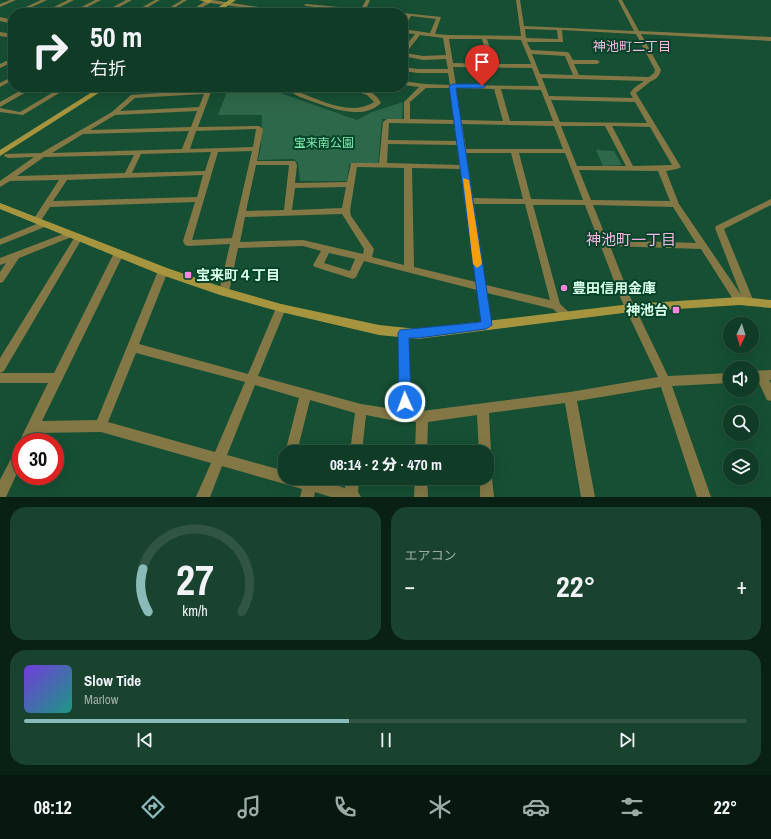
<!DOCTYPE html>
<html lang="ja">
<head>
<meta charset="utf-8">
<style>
  :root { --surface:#103b27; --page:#19422f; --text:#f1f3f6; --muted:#9cada7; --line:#305544; --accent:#8bbbb9 }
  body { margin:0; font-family:"Archivo Narrow","Noto Sans JP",sans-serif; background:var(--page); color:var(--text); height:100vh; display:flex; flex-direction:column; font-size:15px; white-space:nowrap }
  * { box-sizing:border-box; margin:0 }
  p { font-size:13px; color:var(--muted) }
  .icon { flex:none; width:22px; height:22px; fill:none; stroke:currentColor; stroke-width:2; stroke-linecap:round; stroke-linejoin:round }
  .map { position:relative; height:497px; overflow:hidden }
  .panel { display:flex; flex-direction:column; gap:10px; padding:10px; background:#092015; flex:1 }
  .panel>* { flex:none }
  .guide { position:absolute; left:8px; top:8px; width:400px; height:84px; border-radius:16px; box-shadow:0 4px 16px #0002,0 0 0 1px var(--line); background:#103b27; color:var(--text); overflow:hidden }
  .needle { width:26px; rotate:184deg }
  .tools { position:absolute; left:723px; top:317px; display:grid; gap:8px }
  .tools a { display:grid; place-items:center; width:36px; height:36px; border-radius:50%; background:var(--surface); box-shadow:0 4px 16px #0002,0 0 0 1px var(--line); font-size:20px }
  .speed { position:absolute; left:12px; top:433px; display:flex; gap:8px; font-size:20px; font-weight:700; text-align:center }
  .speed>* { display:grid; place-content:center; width:52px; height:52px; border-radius:50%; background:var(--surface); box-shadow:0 4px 16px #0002,0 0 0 1px var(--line); line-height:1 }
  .speed .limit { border:6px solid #d22; background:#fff; color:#111 }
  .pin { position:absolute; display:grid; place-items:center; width:34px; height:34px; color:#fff; margin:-41px -17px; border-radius:50% 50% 50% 0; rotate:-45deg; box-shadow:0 0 4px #0007 }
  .pin .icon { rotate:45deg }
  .me { position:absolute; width:44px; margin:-22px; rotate:358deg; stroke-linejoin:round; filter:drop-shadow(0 0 3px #0008) }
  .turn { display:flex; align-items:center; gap:14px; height:84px; padding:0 16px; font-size:18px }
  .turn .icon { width:52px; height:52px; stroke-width:2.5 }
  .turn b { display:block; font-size:28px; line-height:34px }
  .big { font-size:30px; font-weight:800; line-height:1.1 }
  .panel .tile { flex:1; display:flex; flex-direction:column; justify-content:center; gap:6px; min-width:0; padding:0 14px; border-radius:16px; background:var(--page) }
  .panel .dial { align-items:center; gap:0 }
  .dial svg { height:104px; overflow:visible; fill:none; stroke:var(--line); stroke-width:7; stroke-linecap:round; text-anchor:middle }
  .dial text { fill:var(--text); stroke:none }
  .song { display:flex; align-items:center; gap:12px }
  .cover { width:48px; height:48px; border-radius:6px; background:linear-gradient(135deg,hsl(260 70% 55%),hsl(170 70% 35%)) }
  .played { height:4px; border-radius:2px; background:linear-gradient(90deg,var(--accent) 45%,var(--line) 45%) }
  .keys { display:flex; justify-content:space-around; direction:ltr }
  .heat { display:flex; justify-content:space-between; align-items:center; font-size:22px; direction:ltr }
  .panel .tiles { flex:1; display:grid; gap:10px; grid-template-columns:1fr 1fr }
  .tile:last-child { grid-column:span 2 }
  .trip { position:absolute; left:278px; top:445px; width:216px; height:40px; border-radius:16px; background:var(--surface); box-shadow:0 4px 16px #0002,0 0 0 1px var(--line); font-weight:800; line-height:40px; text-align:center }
  .tab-bar { display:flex; height:64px; justify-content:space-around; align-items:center; background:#061810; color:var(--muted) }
  .tab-bar .icon { width:28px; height:28px }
  .tab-bar .active { color:var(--accent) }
  .tab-bar b { font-size:18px; color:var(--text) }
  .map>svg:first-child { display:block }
</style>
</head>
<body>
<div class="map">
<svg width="771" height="497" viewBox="0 0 771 497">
  <rect width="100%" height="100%" fill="#164f34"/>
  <path fill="#2e684a" d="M 231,87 L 272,87 L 283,94 L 357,120 L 372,112 L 403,102 L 402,119 L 382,119 L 378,163 L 349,164 L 347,181 L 300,181 L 298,163 L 294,159 L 258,160 L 261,147 L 262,115 L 218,115 L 227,92 Z
    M 596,150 L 614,151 L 622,165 L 603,166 Z"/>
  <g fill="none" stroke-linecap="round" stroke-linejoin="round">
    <path fill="#837845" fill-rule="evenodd" d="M 10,0 L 16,0 L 0,7 L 0,4 Z
      M 41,0 L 47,0 L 19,13 L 13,13 Z
      M 68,0 L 74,0 L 48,13 L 42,13 Z
      M 95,0 L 101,0 L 76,13 L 70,13 Z
      M 126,0 L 132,0 L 108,13 L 102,13 Z
      M 155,0 L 160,0 L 138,13 L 132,13 Z
      M 182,0 L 187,0 L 166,13 L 161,13 Z
      M 207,0 L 213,0 L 297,13 L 285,13 L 210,3 L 192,13 L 187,13 Z
      M 366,0 L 370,0 L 366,9 L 390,13 L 373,13 L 306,6 L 304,5 L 306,4 L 361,9 Z
      M 516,0 L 520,0 L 524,26 L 634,31 L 618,0 L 622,0 L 639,31 L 771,37 L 771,41 L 641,34 L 661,70 C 660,75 656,80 651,81 L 636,93 L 681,167 L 677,169 L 666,171 L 679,204 L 741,295 L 715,228 L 716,226 L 771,199 L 771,205 L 724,229 L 754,302 L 753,305 L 749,306 L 745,305 L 744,302 L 740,305 L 736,304 L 701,249 L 610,246 L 631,299 L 668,376 L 730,373 L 730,383 L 672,386 L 711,497 L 697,497 L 661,387 L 577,401 L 595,497 L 581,497 L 565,403 L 489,413 L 491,452 L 489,456 L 487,457 L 487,452 L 479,452 L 477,415 L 428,422 L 427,452 L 415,452 L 416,422 L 396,421 L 366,415 L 362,452 L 350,452 L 355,413 L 310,400 L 297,452 L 285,453 L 299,398 L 255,385 L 227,455 L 285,471 L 285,478 L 310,478 L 345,488 L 347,478 L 359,478 L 358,492 L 361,497 L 331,497 L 315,492 L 314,497 L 300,497 L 302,489 L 222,466 L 210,497 L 196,497 L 211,463 L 101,432 L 36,433 L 31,442 L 21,442 L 21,465 L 6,497 L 0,497 L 0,480 L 17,447 L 20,445 L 19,442 L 21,438 L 48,383 L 0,383 L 0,373 L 54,373 L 114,253 L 119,250 L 124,253 L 42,421 L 97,420 L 158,271 L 160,269 L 166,269 L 168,271 L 139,344 L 248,374 L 276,308 L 277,305 L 281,304 L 285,305 L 286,308 L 258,376 L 361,404 L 400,410 L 398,333 L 399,330 L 403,329 L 407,330 L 408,333 L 412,411 L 422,411 L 570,392 L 658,377 L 621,299 L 585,205 L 533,205 L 560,304 L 572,315 L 571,318 L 567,319 L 563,318 L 553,309 L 487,293 L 492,325 L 491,328 L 487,329 L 483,328 L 482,325 L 477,290 L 364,261 L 356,277 L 353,279 L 315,267 L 313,265 L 321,251 L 303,246 L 238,248 L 229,292 L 227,295 L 221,295 L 219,292 L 230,244 L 188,246 L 185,245 L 183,241 L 195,202 L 50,207 L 40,222 L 37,223 L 33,220 L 59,180 L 10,181 L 0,187 L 0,181 L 34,157 L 8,158 L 4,156 L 5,154 L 41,153 L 112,112 L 131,95 L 205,90 L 209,87 L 212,89 L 198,127 L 259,126 L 263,129 L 257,161 L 295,161 L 297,165 L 295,183 L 347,182 L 351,163 L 379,163 L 383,122 L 387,119 L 404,119 L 404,102 L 419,87 L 403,85 L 403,81 L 424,84 L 450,85 L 448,73 L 418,73 L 403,71 L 403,67 L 418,69 L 448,69 L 446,59 L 423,60 L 403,56 L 403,49 L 415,34 L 403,33 L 403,29 L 430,33 L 436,19 L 411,16 L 405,26 L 403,27 L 403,21 L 406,16 L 403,15 L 403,13 L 401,13 L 403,13 L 441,17 L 435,34 L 449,35 L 521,36 ZM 525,29 L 557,30 L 558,39 L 526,38 ZM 562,30 L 636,34 L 655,70 L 654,73 L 649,77 L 579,75 L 574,64 L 597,64 L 600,62 L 597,60 L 573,60 L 569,53 L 567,52 L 531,50 L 527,42 L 563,42 ZM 420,35 L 443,38 L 446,55 L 423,56 L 406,53 ZM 449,39 L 482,39 L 489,64 L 453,63 ZM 487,39 L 521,40 L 531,64 L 495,64 ZM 532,54 L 565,56 L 573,75 L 540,74 ZM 453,67 L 532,68 L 539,86 L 456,85 ZM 542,78 L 644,81 L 634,88 L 630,93 L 633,98 L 549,96 ZM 426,88 L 450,88 L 454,120 L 410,119 L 410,102 ZM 456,88 L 494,89 L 503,121 L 461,120 ZM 501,89 L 541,90 L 553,121 L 510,121 ZM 204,94 L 199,107 L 120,111 L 135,98 ZM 551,100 L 635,102 L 647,123 L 560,122 ZM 197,111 L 191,127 L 90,130 L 115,115 ZM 389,123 L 455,124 L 457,141 L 388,140 ZM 462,124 L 554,126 L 563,149 L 466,149 ZM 561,126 L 605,126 L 626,166 L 577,166 ZM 612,126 L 650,127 L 672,165 L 633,166 ZM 256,129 L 253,147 L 190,149 L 196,131 ZM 189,131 L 182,149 L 52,153 L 83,134 ZM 388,144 L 458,145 L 460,165 L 387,163 ZM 252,151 L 232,238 L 192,240 L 218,152 ZM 211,152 L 205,171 L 132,173 L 141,154 ZM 466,153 L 511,153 L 523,199 L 473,198 ZM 519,153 L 565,153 L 583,200 L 531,199 ZM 134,155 L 125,173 L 17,176 L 44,157 ZM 256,165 L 289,165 L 284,210 L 246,211 ZM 357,167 L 404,168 L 404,265 L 372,257 L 374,249 L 351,216 L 350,211 ZM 412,168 L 461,169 L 465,199 L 464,201 L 466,203 L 476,282 L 414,267 ZM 579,170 L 658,171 L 670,201 L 591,200 ZM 203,175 L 197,197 L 53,201 L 67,180 ZM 346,187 L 342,208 L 292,210 L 295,188 ZM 474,204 L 525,204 L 550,300 L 486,285 ZM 593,205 L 673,207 L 696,243 L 607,240 ZM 342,214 L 364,249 L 363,254 L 303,240 L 240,242 L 245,217 ZM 329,253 L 355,259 L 350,271 L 324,263 ZM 136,353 L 245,382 L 215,452 L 108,422 Z
      M 0,17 L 13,20 L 13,24 L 0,21 Z
      M 0,32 L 13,34 L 13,38 L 0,36 Z
      M 13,58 L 13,62 L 0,68 L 0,64 Z
      M 13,76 L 13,80 L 0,87 L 0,83 Z
      M 27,87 L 35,87 L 0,107 L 0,102 Z
      M 62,87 L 69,87 L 23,115 L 0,112 L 0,108 L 20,112 Z
      M 289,87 L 295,87 L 295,89 L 298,92 C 321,100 351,117 374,102 L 367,95 L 344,87 C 358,87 374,89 381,103 C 363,121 331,108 311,101 C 303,98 295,96 289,90 Z
      M 44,221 L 47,222 L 48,224 L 47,226 L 0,245 L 0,239 Z
      M 71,231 L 75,234 L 74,236 L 19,258 L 3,282 L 0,283 L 0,272 L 6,263 L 0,265 L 0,258 Z
      M 79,234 L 83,237 L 4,371 L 0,373 L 0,358 L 76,235 Z
      M 771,370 L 771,380 L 769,380 L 771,383 L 771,401 L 767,400 L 758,381 L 752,381 L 752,371 Z
      M 487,472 L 491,473 L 492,478 L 494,497 L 480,497 L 480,478 L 487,478 Z
      M 415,478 L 427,478 L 428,497 L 414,497 Z"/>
    <path fill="#a6953e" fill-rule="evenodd" d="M 199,0 L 211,0 L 212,1 L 209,3 Z
      M 229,0 L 236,0 L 217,13 L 210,13 Z
      M 100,87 L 108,87 L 0,156 L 0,150 Z
      M 0,203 L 167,268 L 225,288 L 281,304 L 379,325 L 418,329 L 631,304 L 740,297 L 771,300 L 771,308 L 740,305 L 631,312 L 418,339 L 379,335 L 281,312 L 220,295 L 159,274 L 0,209 Z"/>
  </g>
  <path fill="#1a73e8" stroke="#114b97" d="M 453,84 L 482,84 L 486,86 L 482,88 L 456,88 L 492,325 L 486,329 L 418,338 L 409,338 L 411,402 L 409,406 L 405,407 L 401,406 L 399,402 L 398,333 L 400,330 L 481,322 L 449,86 Z"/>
  <path fill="#f59e0b" d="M 463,178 L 469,180 L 482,264 L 477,268 L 473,264 Z"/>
  <g fill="#ff85de" stroke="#06442a" stroke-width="1.5">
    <rect x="184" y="271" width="8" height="8" rx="2"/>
    <circle cx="564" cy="288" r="4"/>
    <rect x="672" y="306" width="8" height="8" rx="2"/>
  </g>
  <g text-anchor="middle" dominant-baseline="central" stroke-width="4" stroke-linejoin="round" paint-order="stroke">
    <g font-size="12" fill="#80ebb1" stroke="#06442a">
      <text x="324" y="143">宝来南公園</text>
    </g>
    <g font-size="13" fill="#fbb6e6" stroke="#06442a">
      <text x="632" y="46">神池町二丁目</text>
    </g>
    <g font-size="14" font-weight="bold" fill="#d9fde7" stroke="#06442a" text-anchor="start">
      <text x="196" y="275">宝来町４丁目</text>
      <text x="572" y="288">豊田信用金庫</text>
      <text x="668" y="310" text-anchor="end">神池台</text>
    </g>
    <g font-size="15" fill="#fbb6e6" stroke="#06442a">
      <text x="631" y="239">神池町一丁目</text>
    </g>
  </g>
</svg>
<div class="tools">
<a><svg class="needle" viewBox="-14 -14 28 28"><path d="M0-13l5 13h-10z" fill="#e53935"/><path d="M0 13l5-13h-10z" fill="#9cada7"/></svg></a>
<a><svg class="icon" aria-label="sound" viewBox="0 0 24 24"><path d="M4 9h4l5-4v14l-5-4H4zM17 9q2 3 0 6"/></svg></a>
<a><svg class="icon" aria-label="search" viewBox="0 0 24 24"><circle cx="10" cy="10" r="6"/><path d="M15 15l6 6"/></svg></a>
<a><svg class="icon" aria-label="layers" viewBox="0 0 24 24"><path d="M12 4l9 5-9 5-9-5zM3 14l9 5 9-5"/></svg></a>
</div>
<div class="speed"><div class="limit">30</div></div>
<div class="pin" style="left:482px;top:86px;background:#d93025"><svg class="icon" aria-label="arrive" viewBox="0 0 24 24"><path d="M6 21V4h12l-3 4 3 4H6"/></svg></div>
<svg class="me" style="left:405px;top:402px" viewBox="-20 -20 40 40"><circle r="17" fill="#1a73e8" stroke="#fff" stroke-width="3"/><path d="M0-11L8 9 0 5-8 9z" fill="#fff"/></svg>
<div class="trip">08:14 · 2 分 · 470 m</div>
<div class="guide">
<div class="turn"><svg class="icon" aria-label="right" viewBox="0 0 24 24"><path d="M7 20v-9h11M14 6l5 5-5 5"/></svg><div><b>50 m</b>右折</div></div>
</div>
</div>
<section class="panel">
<div class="tiles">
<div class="tile dial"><svg viewBox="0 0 100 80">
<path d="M14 69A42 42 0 1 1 86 69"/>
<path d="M14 69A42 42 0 0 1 10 36" stroke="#8bbbb9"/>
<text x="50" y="56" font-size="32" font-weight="700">27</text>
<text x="50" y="72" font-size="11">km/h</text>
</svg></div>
<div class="tile"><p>エアコン</p>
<div class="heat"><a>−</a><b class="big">22°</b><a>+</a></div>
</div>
<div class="tile">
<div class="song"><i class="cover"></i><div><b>Slow Tide</b><p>Marlow</p></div></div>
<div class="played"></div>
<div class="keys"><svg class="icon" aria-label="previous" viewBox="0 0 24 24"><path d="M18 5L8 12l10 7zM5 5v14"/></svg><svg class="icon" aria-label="pause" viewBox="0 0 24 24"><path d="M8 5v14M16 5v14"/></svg><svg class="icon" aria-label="next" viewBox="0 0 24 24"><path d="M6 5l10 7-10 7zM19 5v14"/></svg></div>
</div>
</div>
</section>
<nav class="tab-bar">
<b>08:12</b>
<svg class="icon active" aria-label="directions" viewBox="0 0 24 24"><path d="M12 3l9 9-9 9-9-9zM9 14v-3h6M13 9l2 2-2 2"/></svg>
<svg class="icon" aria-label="music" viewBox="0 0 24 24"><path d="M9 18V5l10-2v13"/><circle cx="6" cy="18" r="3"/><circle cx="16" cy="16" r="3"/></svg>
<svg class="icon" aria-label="phone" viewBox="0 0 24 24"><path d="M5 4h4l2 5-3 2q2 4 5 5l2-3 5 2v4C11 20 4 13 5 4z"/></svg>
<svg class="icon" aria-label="climate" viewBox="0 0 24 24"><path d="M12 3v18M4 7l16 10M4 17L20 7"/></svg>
<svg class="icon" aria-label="car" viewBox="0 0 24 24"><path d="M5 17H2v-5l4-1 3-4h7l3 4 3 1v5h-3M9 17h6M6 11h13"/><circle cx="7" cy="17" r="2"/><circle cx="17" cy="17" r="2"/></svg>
<svg class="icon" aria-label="filters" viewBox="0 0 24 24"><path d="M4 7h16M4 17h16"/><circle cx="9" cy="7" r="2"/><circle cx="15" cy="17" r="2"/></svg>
<b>22°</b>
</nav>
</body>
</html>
